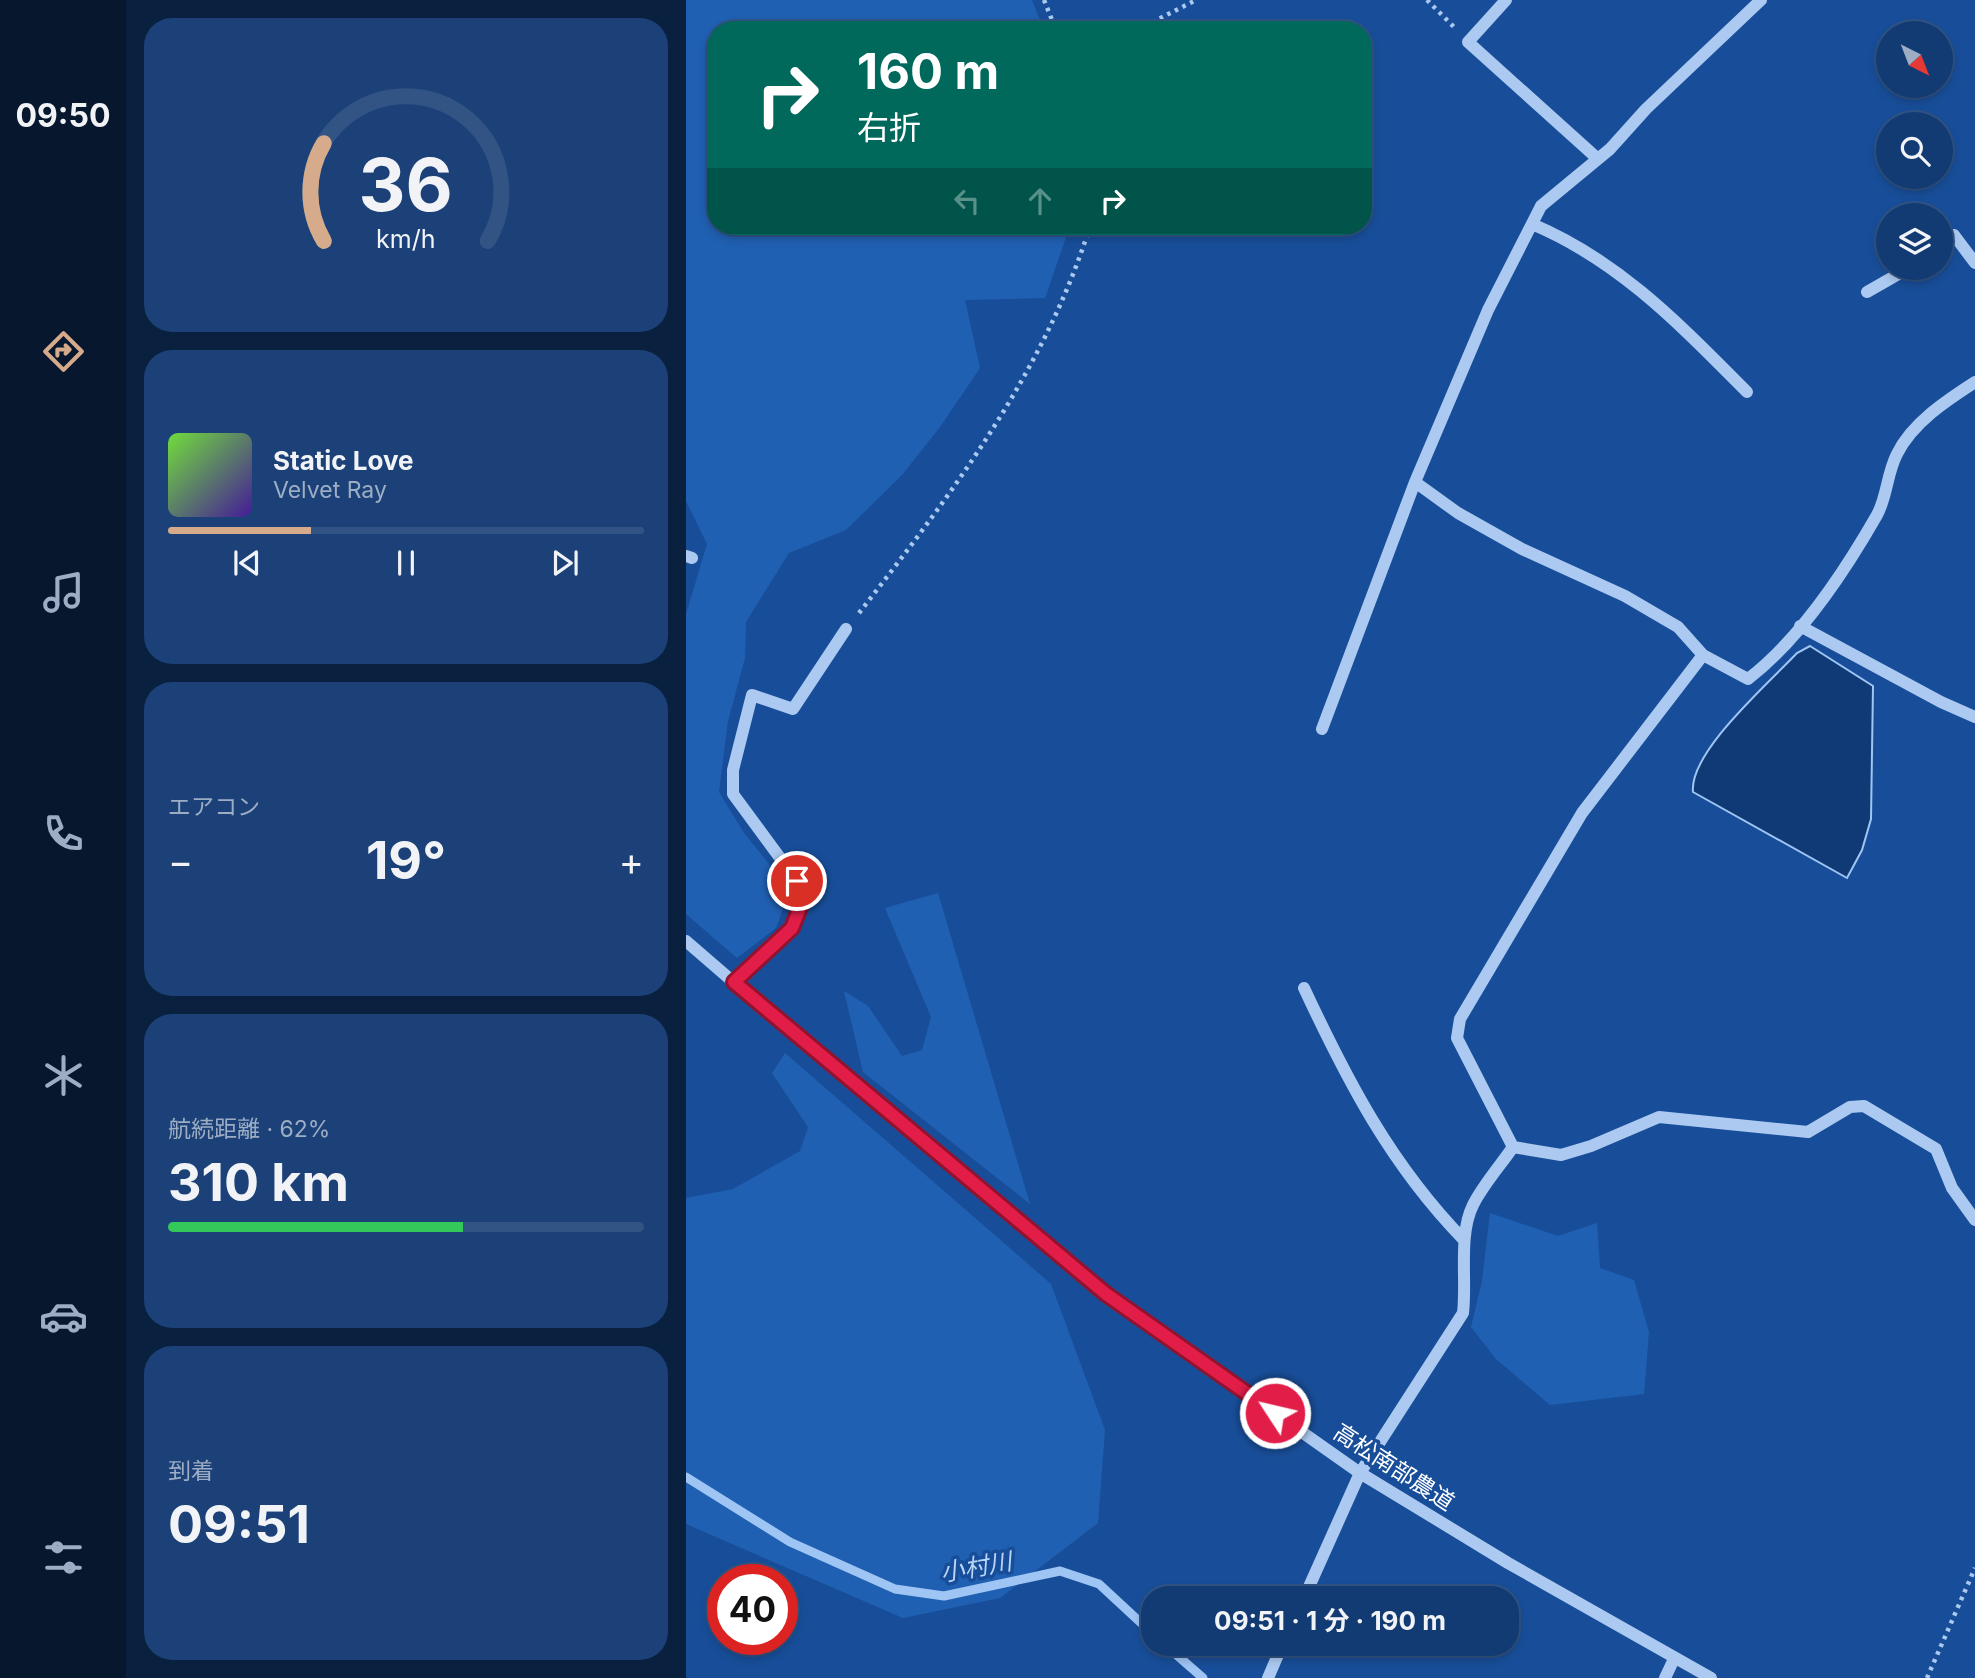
<!DOCTYPE html>
<html lang="ja">
<head>
<meta charset="utf-8">
<style>
  :root { --surface:#123a73; --page:#1b4178; --text:#f1f3f6; --muted:#9cadc4; --line:#315485; --accent:#d6ab8b }
  body { margin:0; font-family:Inter,"Noto Sans JP",sans-serif; background:var(--page); color:var(--text); height:100vh; display:flex; flex-direction:column; font-size:26px; white-space:nowrap }
  * { box-sizing:border-box; margin:0 }
  p { font-size:23px; color:var(--muted) }
  .icon { flex:none; width:38px; height:38px; fill:none; stroke:currentColor; stroke-width:2; stroke-linecap:round; stroke-linejoin:round }
  .map { position:relative; flex:1; overflow:hidden }
  .details { display:flex; flex-direction:column; gap:18px; padding:18px; background:#0a203f; width:560px }
  .details>* { flex:none }
  .guide { position:absolute; left:21px; top:21px; width:665px; height:214px; border-radius:28px; box-shadow:0 4px 10px #0003,0 0 0 2px var(--line); background:#00695c; color:#fff; overflow:hidden }
  .needle { width:46px; rotate:138deg }
  .tools { position:absolute; left:1190px; top:21px; display:grid; gap:14px }
  .tools a { display:grid; place-items:center; width:77px; height:77px; border-radius:50%; background:var(--surface); box-shadow:0 4px 10px #0003,0 0 0 2px var(--line); font-size:35px }
  .speed { position:absolute; left:21px; top:1564px; display:flex; gap:14px; font-size:35px; font-weight:700; text-align:center }
  .speed>* { display:grid; place-content:center; width:91px; height:91px; border-radius:50%; background:var(--surface); box-shadow:0 4px 10px #0003,0 0 0 2px var(--line); line-height:1 }
  .speed .limit { border:10px solid #d22; background:#fff; color:#111 }
  .pin { position:absolute; display:grid; place-items:center; width:60px; height:60px; color:#fff; margin:-30px; border:4px solid #fff; border-radius:50%; box-shadow:0 2px 7px #0007 }
  .me { position:absolute; width:77px; margin:-38px; rotate:305deg; stroke-linejoin:round; filter:drop-shadow(0 0 5px #0008) }
  .turn { display:flex; align-items:center; gap:24px; height:147px; padding:0 35px; font-size:32px }
  .turn .icon { width:91px; height:91px; stroke-width:2.5 }
  .turn b { display:block; font-size:49px; line-height:60px }
  .lanes { display:flex; align-items:center; height:66px; padding:0 35px; background:#0003; justify-content:center; gap:35px; direction:ltr }
  .lanes .off { opacity:.35 }
  .big { font-size:52px; font-weight:700; line-height:1.1 }
  .details .card { flex:1; display:flex; flex-direction:column; justify-content:center; gap:10px; min-width:0; padding:0 24px; border-radius:28px; background:var(--page) }
  .details .dial { align-items:center; gap:0 }
  .dial svg { height:182px; overflow:visible; fill:none; stroke:var(--line); stroke-width:7; stroke-linecap:round; text-anchor:middle }
  .dial text { fill:var(--text); stroke:none }
  .song { display:flex; align-items:center; gap:21px }
  .cover { width:84px; height:84px; border-radius:10px; background:linear-gradient(135deg,hsl(100 70% 55%),hsl(260 70% 35%)) }
  .played { height:7px; border-radius:4px; background:linear-gradient(90deg,var(--accent) 30%,var(--line) 30%) }
  .keys { display:flex; justify-content:space-around; direction:ltr }
  .heat { display:flex; justify-content:space-between; align-items:center; font-size:38px; direction:ltr }
  .charge { height:10px; border-radius:5px; background:linear-gradient(90deg,#34c759 62%,var(--line) 0) }
  .trip { position:absolute; left:455px; top:1586px; width:378px; height:70px; border-radius:28px; background:var(--surface); box-shadow:0 4px 10px #0003,0 0 0 2px var(--line); font-weight:700; line-height:70px; text-align:center }
  main { display:flex; flex:1; min-height:0 }
  .dock { display:flex; flex-direction:column; width:126px; justify-content:space-around; align-items:center; background:#07172e; color:var(--muted) }
  .dock .icon { width:49px; height:49px }
  .dock .current { color:var(--accent) }
  .dock b { font-size:32px; color:var(--text) }
  .map>svg:first-child { display:block }
</style>
</head>
<body>
<main>
<nav class="dock">
<b>09:50</b>
<svg class="icon current" aria-label="directions" viewBox="0 0 24 24"><path d="M12 3l9 9-9 9-9-9zM9 14v-3h6M13 9l2 2-2 2"/></svg>
<svg class="icon" aria-label="music" viewBox="0 0 24 24"><path d="M9 18V5l10-2v13"/><circle cx="6" cy="18" r="3"/><circle cx="16" cy="16" r="3"/></svg>
<svg class="icon" aria-label="phone" viewBox="0 0 24 24"><path d="M5 4h4l2 5-3 2q2 4 5 5l2-3 5 2v4C11 20 4 13 5 4z"/></svg>
<svg class="icon" aria-label="climate" viewBox="0 0 24 24"><path d="M12 3v18M4 7l16 10M4 17L20 7"/></svg>
<svg class="icon" aria-label="car" viewBox="0 0 24 24"><path d="M5 17H2v-5l4-1 3-4h7l3 4 3 1v5h-3M9 17h6M6 11h13"/><circle cx="7" cy="17" r="2"/><circle cx="17" cy="17" r="2"/></svg>
<svg class="icon" aria-label="filters" viewBox="0 0 24 24"><path d="M4 7h16M4 17h16"/><circle cx="9" cy="7" r="2"/><circle cx="15" cy="17" r="2"/></svg>
</nav>
<section class="details">
<div class="card dial"><svg viewBox="0 0 100 80">
<path d="M14 69A42 42 0 1 1 86 69"/>
<path d="M14 69A42 42 0 0 1 14 26" stroke="#d6ab8b"/>
<text x="50" y="56" font-size="32" font-weight="700">36</text>
<text x="50" y="72" font-size="11">km/h</text>
</svg></div>
<div class="card">
<div class="song"><i class="cover"></i><div><b>Static Love</b><p>Velvet Ray</p></div></div>
<div class="played"></div>
<div class="keys"><svg class="icon" aria-label="previous" viewBox="0 0 24 24"><path d="M18 5L8 12l10 7zM5 5v14"/></svg><svg class="icon" aria-label="pause" viewBox="0 0 24 24"><path d="M8 5v14M16 5v14"/></svg><svg class="icon" aria-label="next" viewBox="0 0 24 24"><path d="M6 5l10 7-10 7zM19 5v14"/></svg></div>
</div>
<div class="card"><p>エアコン</p>
<div class="heat"><a>−</a><b class="big">19°</b><a>+</a></div>
</div>
<div class="card"><p>航続距離 · 62%</p><b class="big">310 km</b><div class="charge"></div></div>
<div class="card"><p>到着</p><b class="big">09:51</b></div>
</section>
<div class="map">
<svg width="1289" height="1678" viewBox="0 0 1289 1678">
  <rect width="100%" height="100%" fill="#184e99"/>
  <path fill="#2060b2" d="M 0,0 L 346,0 L 358,30 L 30,30 L 30,226 L 384,226 L 359,298 L 279,300 L 294,368 L 254,427 L 216,475 L 160,530 L 103,553 L 60,622 L 59,658 L 42,721 L 33,792 L 58,833 L 104,890 L 90,928 L 51,958 L 0,914 L 0,614 L 21,544 L 0,501 Z
    M 252,893 L 344,1204 L 177,1072 L 158,991 L 182,1006 L 216,1056 L 236,1050 L 245,1017 L 199,908 Z
    M 99,1053 L 365,1284 L 419,1430 L 412,1523 L 314,1598 L 217,1618 L 0,1524 L 0,1198 L 47,1189 L 114,1151 L 122,1127 L 86,1073 Z
    M 804,1213 L 872,1236 L 911,1223 L 914,1268 L 948,1280 L 963,1332 L 958,1394 L 864,1405 L 810,1359 L 785,1327 L 796,1281 Z"/>
  <path fill="#103a76" stroke="#9fc5f4" stroke-width="2" d="M 1124,646 L 1187,686 L 1185,819 L 1176,850 L 1161,878 L 1007,792 C 1003,752 1083,683 1111,653 Z"/>
  <g fill="none" stroke-linecap="round" stroke-linejoin="round">
    <path stroke="#9fc5f4" stroke-width="9" d="M 0,1477 L 104,1542 L 209,1589 L 258,1596 L 374,1571 L 413,1584 L 467,1634
      M 477,1643 L 517,1678"/>
    <path stroke="#accaf1" stroke-width="4.5" stroke-dasharray="3.5 5" stroke-linecap="butt" d="M 358,0 L 370,30
      M 741,0 L 769,28
      M 451,30 L 510,0
      M 173,613 C 265,495 359,371 404,226
      M 1241,1678 L 1289,1568"/>
    <path stroke="#accaf1" stroke-width="12" d="M 820,0 L 782,42 L 912,159
      M 846,224 C 934,261 995,326 1061,392
      M 1255,245 L 1268,235 L 1289,263
      M 1181,292 L 1223,268
      M 729,482 L 772,513 L 836,549 L 939,596 L 992,627 L 1017,655
      M 0,556 L 6,558
      M 1114,626 L 1255,702 L 1289,717
      M 636,729 L 729,482 L 802,310 L 855,206 L 924,149 L 960,109 L 1075,0
      M 0,941 L 148,1069 L 420,1294 L 674,1473 L 822,1563 L 1025,1678
      M 48,982 L 106,928 L 115,905 L 111,881 L 47,794 L 47,770 L 66,695 L 107,709 L 160,629
      M 618,988 C 662,1082 705,1165 778,1240
      M 827,1147 L 875,1155 L 905,1146 L 973,1117 L 1122,1132 L 1164,1107 L 1178,1106 L 1250,1149 L 1266,1188 L 1289,1220
      M 618,1598 L 674,1473 L 777,1313 C 781,1281 772,1235 787,1205 C 797,1185 814,1166 827,1147 L 771,1038 L 774,1019 L 896,813 L 1017,655 L 1062,679 C 1113,640 1159,571 1191,515 C 1201,497 1201,473 1211,454 C 1226,423 1261,400 1289,382
      M 582,1678 L 597,1643
      M 979,1678 L 988,1659"/>
  </g>
  <g fill="none" stroke-linecap="round" stroke-linejoin="round">
    <defs>
      <path id="route" d="M 111,881 L 115,905 L 106,928 L 48,982 L 420,1294 L 589,1413"/>
    </defs>
    <use href="#route" stroke="#92132f" stroke-width="18"/>
    <use href="#route" stroke="#e11d48" stroke-width="12"/>
  </g>
  <g text-anchor="middle" dominant-baseline="central" stroke-width="7" stroke-linejoin="round" paint-order="stroke">
    <g font-size="23" fill="#fff" stroke="#184e99">
      <text transform="translate(708 1467) rotate(33)">高松南部農道</text>
    </g>
    <g font-size="24" font-style="italic" fill="#b9d5f8" stroke="#184e99">
      <text transform="translate(290 1567) rotate(-10)">小村川</text>
    </g>
  </g>
</svg>
<div class="tools">
<a><svg class="needle" viewBox="-14 -14 28 28"><path d="M0-13l5 13h-10z" fill="#e53935"/><path d="M0 13l5-13h-10z" fill="#9cadc4"/></svg></a>
<a><svg class="icon" aria-label="search" viewBox="0 0 24 24"><circle cx="10" cy="10" r="6"/><path d="M15 15l6 6"/></svg></a>
<a><svg class="icon" aria-label="layers" viewBox="0 0 24 24"><path d="M12 4l9 5-9 5-9-5zM3 14l9 5 9-5"/></svg></a>
</div>
<div class="speed"><div class="limit">40</div></div>
<div class="pin" style="left:111px;top:881px;background:#d93025"><svg class="icon" aria-label="arrive" viewBox="0 0 24 24"><path d="M6 21V4h12l-3 4 3 4H6"/></svg></div>
<svg class="me" style="left:589px;top:1413px" viewBox="-20 -20 40 40"><circle r="17" fill="#e11d48" stroke="#fff" stroke-width="3"/><path d="M0-11L8 9 0 5-8 9z" fill="#fff"/></svg>
<div class="trip">09:51 · 1 分 · 190 m</div>
<div class="guide">
<div class="turn"><svg class="icon" aria-label="right" viewBox="0 0 24 24"><path d="M7 20v-9h11M14 6l5 5-5 5"/></svg><div><b>160 m</b>右折</div></div>
<div class="lanes"><svg class="icon off" aria-label="left" viewBox="0 0 24 24"><path d="M17 20v-9H6M10 6l-5 5 5 5"/></svg><svg class="icon off" aria-label="ahead" viewBox="0 0 24 24"><path d="M12 20V5M6 11l6-6 6 6"/></svg><svg class="icon" aria-label="right" viewBox="0 0 24 24"><path d="M7 20v-9h11M14 6l5 5-5 5"/></svg></div>
</div>
</div>
</main>
</body>
</html>
